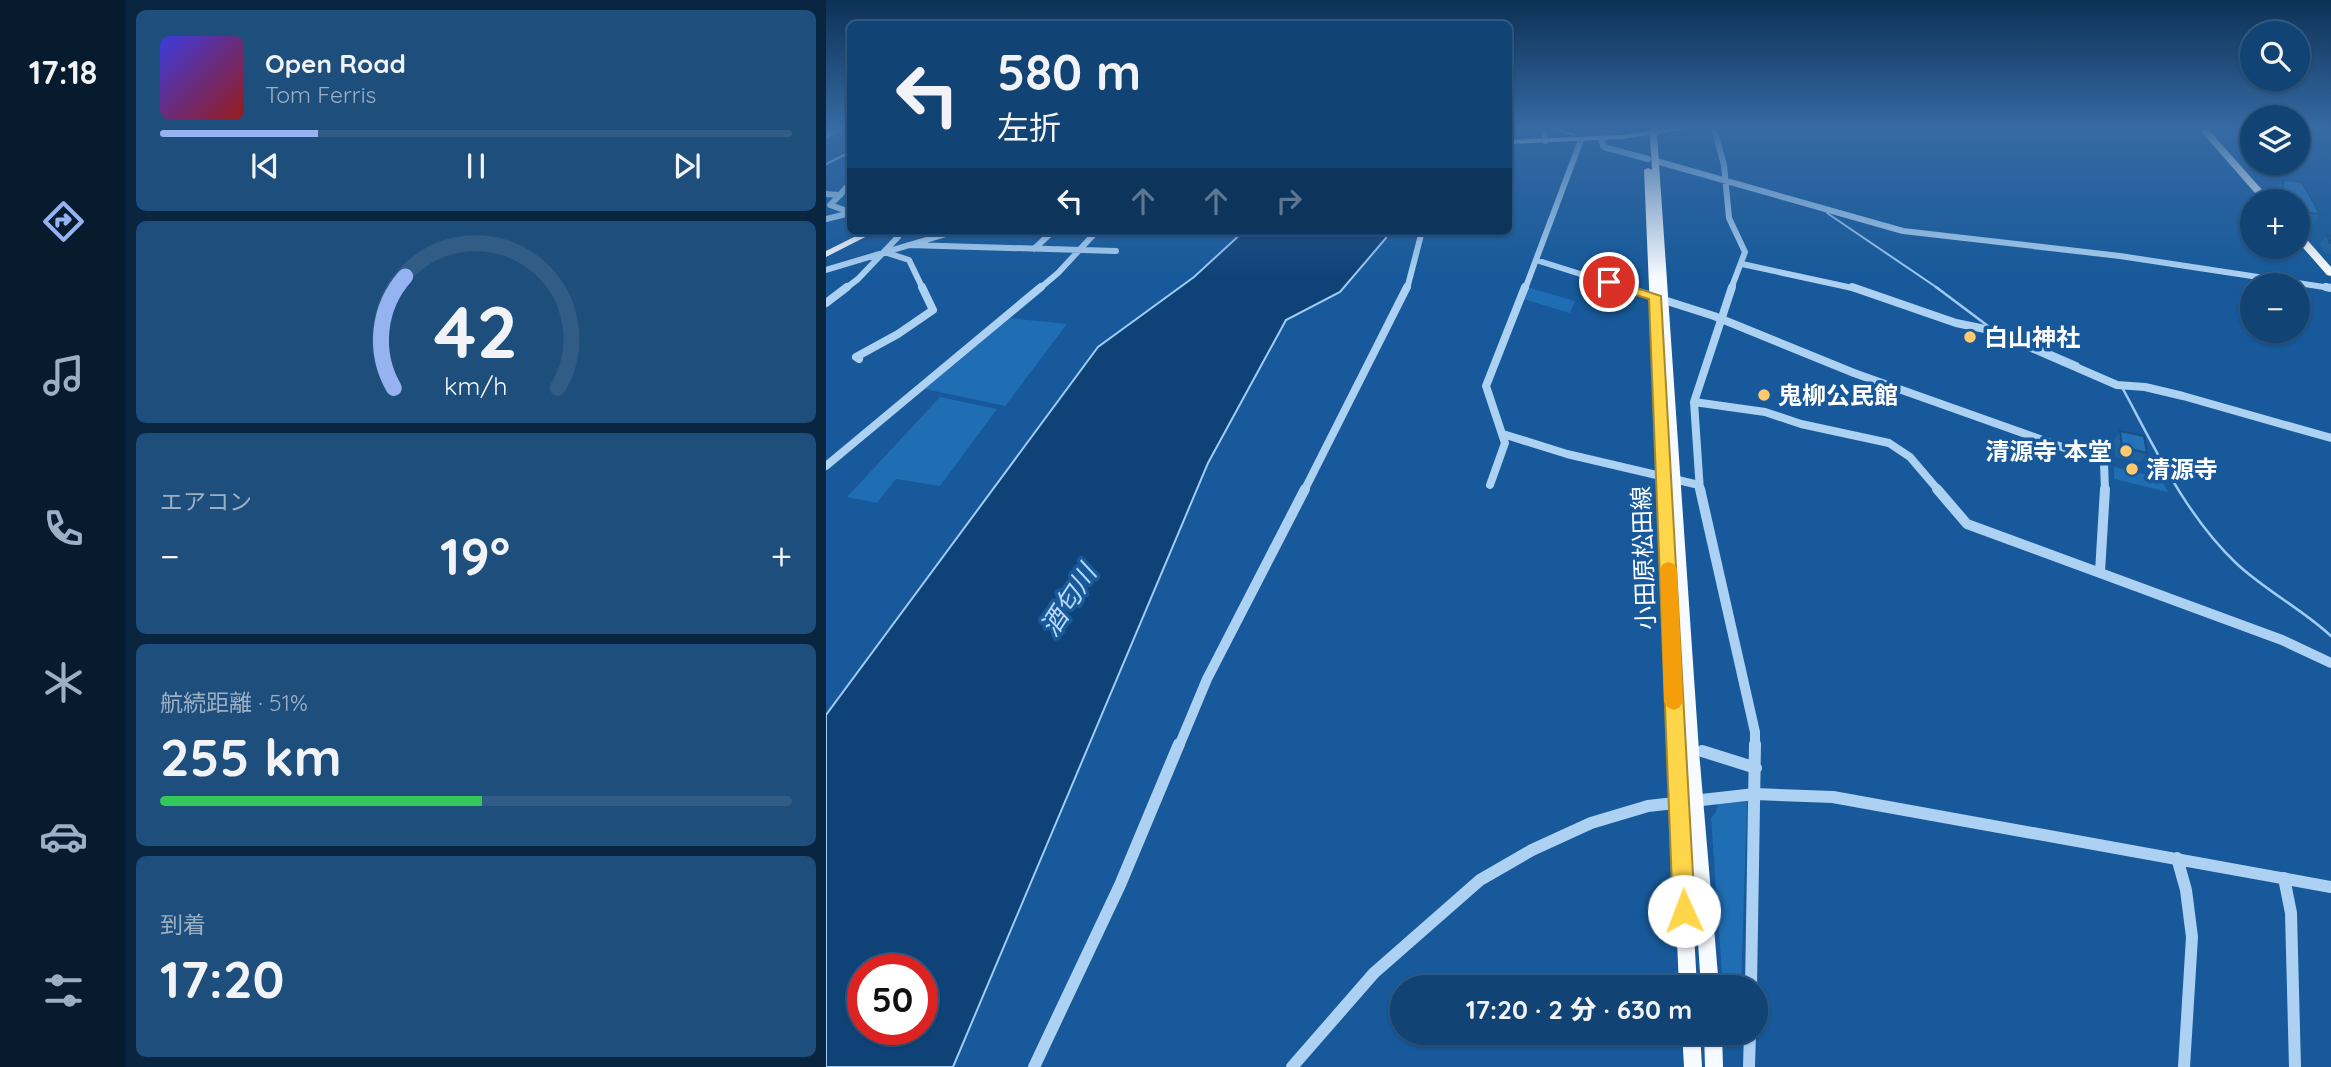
<!DOCTYPE html>
<html lang="ja">
<head>
<meta charset="utf-8">
<style>
  :root { --surface:#114374; --page:#1e4e7c; --text:#f1f3f6; --muted:#9cb0c5; --line:#305c86; --accent:#95b2f1 }
  body { margin:0; font-family:Quicksand,"Noto Sans JP",sans-serif; background:var(--page); color:var(--text); height:100vh; display:flex; flex-direction:column; font-size:26px; white-space:nowrap }
  * { box-sizing:border-box; margin:0 }
  p { font-size:23px; color:var(--muted) }
  .icon { flex:none; width:38px; height:38px; fill:none; stroke:currentColor; stroke-width:2; stroke-linecap:round; stroke-linejoin:round }
  .map { position:relative; flex:1; overflow:hidden }
  .drawer { display:flex; flex-direction:column; gap:10px; padding:10px; background:#092540; width:700px }
  .drawer>* { flex:none }
  .guide { position:absolute; left:21px; top:21px; width:665px; height:214px; border-radius:10px; box-shadow:0 2px 5px #0004,0 0 0 2px var(--line); background:#114374; color:var(--text); overflow:hidden }
  .controls { position:absolute; left:1414px; top:21px; display:grid; gap:14px }
  .controls a { display:grid; place-items:center; width:70px; height:70px; border-radius:50%; background:var(--surface); box-shadow:0 2px 5px #0004,0 0 0 2px var(--line); font-size:35px }
  .speed { position:absolute; left:21px; top:954px; display:flex; gap:14px; font-size:35px; font-weight:700; text-align:center }
  .speed>* { display:grid; place-content:center; width:91px; height:91px; border-radius:50%; background:var(--surface); box-shadow:0 2px 5px #0004,0 0 0 2px var(--line); line-height:1 }
  .speed .limit { border:10px solid #d22; background:#fff; color:#111 }
  .pin { position:absolute; display:grid; place-items:center; width:60px; height:60px; color:#fff; margin:-30px; border:4px solid #fff; border-radius:50%; box-shadow:0 2px 7px #0007 }
  .me { position:absolute; width:77px; margin:-38px; rotate:358deg; stroke-linejoin:round; filter:drop-shadow(0 0 5px #0008) }
  .turn { display:flex; align-items:center; gap:24px; height:147px; padding:0 35px; font-size:32px }
  .turn .icon { width:91px; height:91px; stroke-width:2.5 }
  .turn b { display:block; font-size:49px; line-height:60px }
  .lanes { display:flex; align-items:center; height:66px; padding:0 35px; background:#0003; justify-content:center; gap:35px; direction:ltr }
  .lanes .off { opacity:.35 }
  .big { font-size:52px; font-weight:800; line-height:1.1 }
  .drawer .card { flex:1; display:flex; flex-direction:column; justify-content:center; gap:10px; min-width:0; padding:0 24px; border-radius:10px; background:var(--page) }
  .drawer .dial { align-items:center; gap:0 }
  .dial svg { height:182px; overflow:visible; fill:none; stroke:var(--line); stroke-width:7; stroke-linecap:round; text-anchor:middle }
  .dial text { fill:var(--text); stroke:none }
  .song { display:flex; align-items:center; gap:21px }
  .cover { width:84px; height:84px; border-radius:10px; background:linear-gradient(135deg,hsl(240 70% 55%),hsl(0 70% 35%)) }
  .played { height:7px; border-radius:4px; background:linear-gradient(90deg,var(--accent) 25%,var(--line) 25%) }
  .keys { display:flex; justify-content:space-around; direction:ltr }
  .heat { display:flex; justify-content:space-between; align-items:center; font-size:38px; direction:ltr }
  .charge { height:10px; border-radius:5px; background:linear-gradient(90deg,#34c759 51%,var(--line) 0) }
  .trip { position:absolute; left:564px; top:975px; width:378px; height:70px; border-radius:35px; background:var(--surface); box-shadow:0 2px 5px #0004,0 0 0 2px var(--line); font-weight:800; line-height:70px; text-align:center }
  main { display:flex; flex:1; min-height:0 }
  .tabs { display:flex; flex-direction:column; width:126px; justify-content:space-around; align-items:center; background:#071b2e; color:var(--muted) }
  .tabs .icon { width:49px; height:49px }
  .tabs .current { color:var(--accent) }
  .tabs b { font-size:32px; color:var(--text) }
  .map>svg:first-child { display:block }
</style>
</head>
<body>
<main>
<nav class="tabs">
<b>17:18</b>
<svg class="icon current" aria-label="directions" viewBox="0 0 24 24"><path d="M12 3l9 9-9 9-9-9zM9 14v-3h6M13 9l2 2-2 2"/></svg>
<svg class="icon" aria-label="music" viewBox="0 0 24 24"><path d="M9 18V5l10-2v13"/><circle cx="6" cy="18" r="3"/><circle cx="16" cy="16" r="3"/></svg>
<svg class="icon" aria-label="phone" viewBox="0 0 24 24"><path d="M5 4h4l2 5-3 2q2 4 5 5l2-3 5 2v4C11 20 4 13 5 4z"/></svg>
<svg class="icon" aria-label="climate" viewBox="0 0 24 24"><path d="M12 3v18M4 7l16 10M4 17L20 7"/></svg>
<svg class="icon" aria-label="car" viewBox="0 0 24 24"><path d="M5 17H2v-5l4-1 3-4h7l3 4 3 1v5h-3M9 17h6M6 11h13"/><circle cx="7" cy="17" r="2"/><circle cx="17" cy="17" r="2"/></svg>
<svg class="icon" aria-label="filters" viewBox="0 0 24 24"><path d="M4 7h16M4 17h16"/><circle cx="9" cy="7" r="2"/><circle cx="15" cy="17" r="2"/></svg>
</nav>
<section class="drawer">
<div class="card">
<div class="song"><i class="cover"></i><div><b>Open Road</b><p>Tom Ferris</p></div></div>
<div class="played"></div>
<div class="keys"><svg class="icon" aria-label="previous" viewBox="0 0 24 24"><path d="M18 5L8 12l10 7zM5 5v14"/></svg><svg class="icon" aria-label="pause" viewBox="0 0 24 24"><path d="M8 5v14M16 5v14"/></svg><svg class="icon" aria-label="next" viewBox="0 0 24 24"><path d="M6 5l10 7-10 7zM19 5v14"/></svg></div>
</div>
<div class="card dial"><svg viewBox="0 0 100 80">
<path d="M14 69A42 42 0 1 1 86 69"/>
<path d="M14 69A42 42 0 0 1 19 20" stroke="#95b2f1"/>
<text x="50" y="56" font-size="32" font-weight="700">42</text>
<text x="50" y="72" font-size="11">km/h</text>
</svg></div>
<div class="card"><p>エアコン</p>
<div class="heat"><a>−</a><b class="big">19°</b><a>+</a></div>
</div>
<div class="card"><p>航続距離 · 51%</p><b class="big">255 km</b><div class="charge"></div></div>
<div class="card"><p>到着</p><b class="big">17:20</b></div>
</section>
<div class="map">
<svg width="1505" height="1067" viewBox="0 0 1505 1067">
  <rect width="100%" height="100%" fill="#17599a"/>
  <path fill="#1f6db3" d="M 701,287 L 749,301 L 744,313 L 697,299 Z
    M 184,318 L 241,324 L 179,406 L 99,389 Z
    M 114,397 L 171,409 L 114,486 L 70,479 L 51,503 L 21,497 Z
    M 1288,467 L 1335,478 L 1342,492 L 1288,479 Z
    M 921,802 L 915,987 L 897,987 L 885,818 L 890,812 L 892,803 Z"/>
  <path fill="#0f4377" stroke="#9eccf4" stroke-width="2" fill-rule="evenodd" d="M 418,231 L 562,231 L 560,238 L 514,292 L 460,320 L 382,463 L 127,1067 L 0,1067 L 0,715 L 272,347 L 368,277 ZM 37,970 L 96,970 L 96,1029 L 37,1029 Z"/>
  <g fill="none" stroke-linecap="round" stroke-linejoin="round">
    <path stroke="#9eccf4" stroke-width="2" d="M 724,128 L 748,135
      M 0,164 L 24,152
      M 1001,213 L 1113,289"/>
    <path stroke="#9eccf4" stroke-width="2.5" d="M 1110,287 L 1162,326
      M 1181,333 L 1252,364
      M 1297,389 C 1330,450 1360,516 1411,564 C 1440,591 1476,609 1505,636"/>
    <path stroke="#acd1f2" stroke-width="6" d="M 718,128 L 719,141
      M 888,128 L 898,165 L 903,218 L 919,252 L 905,289
      M 0,136 L 13,128
      M 775,138 L 777,146 L 781,148 L 822,159
      M 830,161 L 1077,231 L 1294,256 L 1505,288
      M 0,194 L 14,195 L 24,183
      M 14,195 L 4,205 L 24,212
      M 0,219 L 24,213
      M 83,245 L 290,251
      M 208,249 L 227,231
      M 58,252 L 83,260 L 97,289
      M 710,260 L 802,289
      M 916,264 L 1031,289
      M 0,270 L 130,231
      M 19,289 L 32,279 L 72,237 L 63,231
      M 213,289 L 232,273 L 271,231
      M 581,289 L 596,231
      M 699,289 L 755,140"/>
    <path stroke="#acd1f2" stroke-width="8" d="M 797,287 L 888,316 L 1028,373 L 1278,462 L 1279,491
      M 1026,287 L 1130,323 L 1164,330 L 1291,385 L 1319,387 L 1357,396 L 1505,438
      M 1500,287 L 1505,288
      M 0,303 L 21,287
      M 33,359 L 30,357 L 72,334 L 107,310 L 96,287
      M 868,402 L 939,412 L 975,424 L 1063,443 L 1084,457 L 1113,491
      M 677,434 L 741,454 L 873,485
      M 0,466 L 215,287
      M 664,485 L 679,443 L 660,386 L 699,287
      M 478,491 L 581,287
      M 874,491 L 868,402 L 906,287"/>
    <path stroke="#acd1f2" stroke-width="10" d="M 874,489 L 929,732 L 929,746
      M 1111,489 L 1141,524 L 1456,640 L 1505,663
      M 1274,572 L 1279,489
      M 353,746 L 381,679 L 479,489"/>
    <path stroke="#acd1f2" stroke-width="12" d="M 876,751 L 930,768
      M 1351,858 L 1360,890 L 1366,937 L 1358,1067
      M 1458,878 L 1465,913 L 1469,1067
      M 925,987 L 929,744
      M 208,1067 L 294,885 L 353,744
      M 466,1067 L 548,973 L 654,880 L 706,850 L 765,823 L 822,806 L 929,794 L 1007,797 L 1505,887
      M 923,1067 L 924,1032"/>
    <path fill="#f7faff" fill-rule="evenodd" d="M 823,128 L 831,128 L 831,130 L 865,128 L 831,134 L 873,751 L 893,987 L 875,987 L 859,751 L 834,320 L 871,987 L 853,987 L 818,170 L 822,168 L 826,170 L 824,135 L 796,139 L 682,144 L 682,140 L 796,135 L 823,131 Z
      M 40,231 L 51,231 L 0,257 L 0,251 Z
      M 856,1032 L 874,1032 L 876,1067 L 858,1067 Z
      M 878,1032 L 896,1032 L 897,1067 L 879,1067 Z"/>
    <path fill="#fff" fill-rule="evenodd" d="M 1372,128 L 1381,128 L 1446,201 L 1436,201 Z
      M 1472,233 L 1476,234 L 1505,267 L 1505,276 L 1501,275 L 1472,242 Z"/>
  </g>
  <path fill="#20629e" d="M 1457,180 L 1494,214 L 1485,227 L 1472,225 L 1472,201 L 1448,201 L 1448,192 Z
    M 1501,235 L 1505,236 L 1505,254 L 1497,252 L 1494,244 Z
    M 1294,431 L 1321,453 L 1314,462 L 1289,457 L 1288,440 Z"/>
  <path fill="#2572b8" stroke="#1a5081" stroke-width="2" d="M 1457,180 L 1476,182 L 1494,214 L 1478,212 L 1472,205 L 1472,201 L 1469,201 L 1457,188 Z
    M 1501,235 L 1505,236 L 1505,243 L 1504,243 Z
    M 1294,431 L 1318,436 L 1321,453 L 1296,447 Z"/>
  <linearGradient id="sky" x2="0" y2="1"><stop stop-color="#0d3155"/><stop offset="0.46" stop-color="#366aa3"/><stop offset="1" stop-color="#366aa3" stop-opacity="0"/></linearGradient>
  <rect width="1505" height="277" fill="url(#sky)"/>
  <path fill="#ffd54a" stroke="#a68a30" stroke-width="2" d="M 783,279 L 835,296 L 869,911 L 866,918 L 858,921 L 850,918 L 847,911 L 823,299 L 778,285 L 778,280 Z"/>
  <path fill="#f59e0b" d="M 842,562 L 848,564 L 851,569 L 857,701 L 854,707 L 848,710 L 841,707 L 838,701 L 834,569 L 837,564 Z"/>
  <g fill="#ffca6d" stroke="#17599a" stroke-width="2.5">
    <circle cx="1144" cy="337" r="7"/>
    <circle cx="938" cy="395" r="7"/>
    <circle cx="1300" cy="451" r="7"/>
    <circle cx="1306" cy="469" r="7"/>
  </g>
  <g text-anchor="middle" dominant-baseline="central" stroke-width="7" stroke-linejoin="round" paint-order="stroke">
    <g font-size="24" font-weight="bold" fill="#fff" stroke="#17599a" text-anchor="start">
      <text x="1158" y="337">白山神社</text>
      <text x="952" y="395">鬼柳公民館</text>
      <text x="1286" y="451" text-anchor="end">清源寺 本堂</text>
      <text x="1320" y="469">清源寺</text>
    </g>
    <g font-size="24" fill="#fff" stroke="#17599a">
      <text transform="translate(817 558) rotate(-92)">小田原松田線</text>
    </g>
    <g font-size="26" font-style="italic" fill="#b8daf8" stroke="#17599a">
      <text transform="translate(242 600) rotate(-57)">酒匂川</text>
    </g>
  </g>
</svg>
<div class="controls">
<a><svg class="icon" aria-label="search" viewBox="0 0 24 24"><circle cx="10" cy="10" r="6"/><path d="M15 15l6 6"/></svg></a>
<a><svg class="icon" aria-label="layers" viewBox="0 0 24 24"><path d="M12 4l9 5-9 5-9-5zM3 14l9 5 9-5"/></svg></a>
<a>+</a>
<a>−</a>
</div>
<div class="speed"><div class="limit">50</div></div>
<div class="pin" style="left:783px;top:282px;background:#d93025"><svg class="icon" aria-label="arrive" viewBox="0 0 24 24"><path d="M6 21V4h12l-3 4 3 4H6"/></svg></div>
<svg class="me" style="left:858px;top:911px" viewBox="-20 -20 40 40"><circle r="19" fill="#fff"/><path d="M0-13L10 11 0 6-10 11z" fill="#ffd54a"/></svg>
<div class="trip">17:20 · 2 分 · 630 m</div>
<div class="guide">
<div class="turn"><svg class="icon" aria-label="left" viewBox="0 0 24 24"><path d="M17 20v-9H6M10 6l-5 5 5 5"/></svg><div><b>580 m</b>左折</div></div>
<div class="lanes"><svg class="icon" aria-label="left" viewBox="0 0 24 24"><path d="M17 20v-9H6M10 6l-5 5 5 5"/></svg><svg class="icon off" aria-label="ahead" viewBox="0 0 24 24"><path d="M12 20V5M6 11l6-6 6 6"/></svg><svg class="icon off" aria-label="ahead" viewBox="0 0 24 24"><path d="M12 20V5M6 11l6-6 6 6"/></svg><svg class="icon off" aria-label="right" viewBox="0 0 24 24"><path d="M7 20v-9h11M14 6l5 5-5 5"/></svg></div>
</div>
</div>
</main>
</body>
</html>
